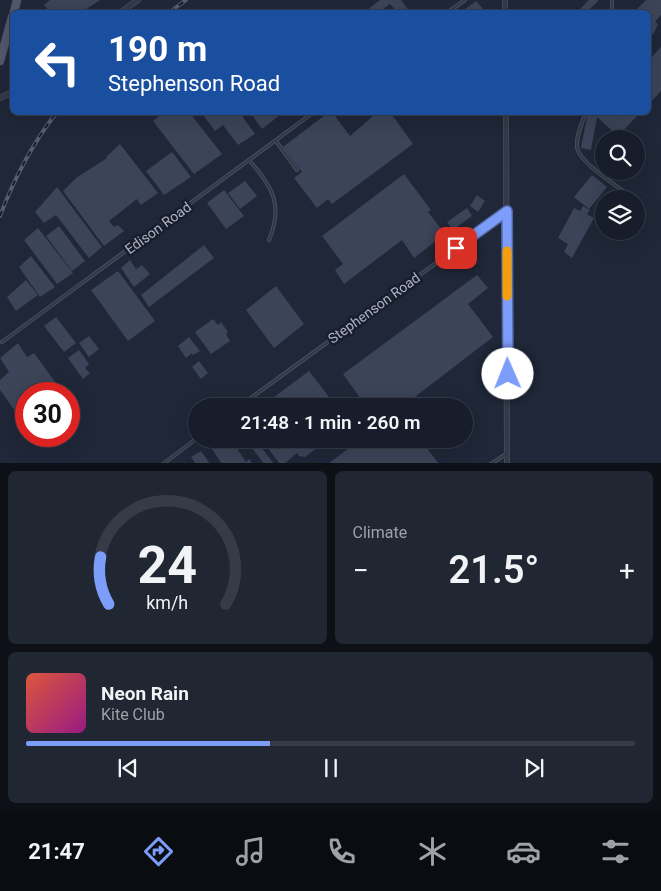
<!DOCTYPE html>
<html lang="en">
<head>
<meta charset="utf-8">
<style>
  :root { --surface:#171d2a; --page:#202632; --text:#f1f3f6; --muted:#9ea2a8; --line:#363b47; --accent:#7d9dfb }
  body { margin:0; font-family:Roboto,sans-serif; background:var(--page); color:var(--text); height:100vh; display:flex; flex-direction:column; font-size:19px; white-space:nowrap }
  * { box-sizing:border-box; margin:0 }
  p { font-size:16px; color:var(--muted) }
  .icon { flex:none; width:28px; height:28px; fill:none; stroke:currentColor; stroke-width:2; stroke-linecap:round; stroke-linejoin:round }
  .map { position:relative; height:463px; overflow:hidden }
  .side { display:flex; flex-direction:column; gap:8px; padding:8px; background:#0d1017; flex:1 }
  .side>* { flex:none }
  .top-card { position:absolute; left:10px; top:10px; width:641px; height:105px; border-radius:8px; box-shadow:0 5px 20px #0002,0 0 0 1px var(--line); background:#1a4fa0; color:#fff; overflow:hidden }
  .tools { position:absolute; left:595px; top:130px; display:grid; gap:10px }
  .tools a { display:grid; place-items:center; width:50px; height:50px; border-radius:50%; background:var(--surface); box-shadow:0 5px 20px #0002,0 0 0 1px var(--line); font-size:25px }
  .speed { position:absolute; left:15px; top:382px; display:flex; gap:10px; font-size:25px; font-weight:700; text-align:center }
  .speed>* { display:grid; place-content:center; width:65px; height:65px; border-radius:50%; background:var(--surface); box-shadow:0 5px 20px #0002,0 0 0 1px var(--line); line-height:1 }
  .speed .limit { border:8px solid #d22; background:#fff; color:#111 }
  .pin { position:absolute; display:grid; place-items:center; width:42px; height:42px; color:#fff; margin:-21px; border-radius:10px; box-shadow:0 2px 8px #0006 }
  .me { position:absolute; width:55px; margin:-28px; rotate:359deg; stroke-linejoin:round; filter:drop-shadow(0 0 4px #0008) }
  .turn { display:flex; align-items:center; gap:18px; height:105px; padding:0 15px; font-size:22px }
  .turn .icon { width:65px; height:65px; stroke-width:2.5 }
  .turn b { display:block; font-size:35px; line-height:42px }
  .big { font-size:38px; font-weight:600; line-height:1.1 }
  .side .widget { flex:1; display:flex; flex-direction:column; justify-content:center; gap:8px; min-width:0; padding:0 18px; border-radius:8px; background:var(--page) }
  .side .dial { align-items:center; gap:0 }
  .dial svg { height:130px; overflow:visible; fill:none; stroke:var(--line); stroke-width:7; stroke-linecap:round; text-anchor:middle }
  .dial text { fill:var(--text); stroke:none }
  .song { display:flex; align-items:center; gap:15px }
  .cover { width:60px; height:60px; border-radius:8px; background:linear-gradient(135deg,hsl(10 70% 55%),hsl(310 70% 35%)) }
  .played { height:5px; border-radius:2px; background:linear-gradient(90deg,var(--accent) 40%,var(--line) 40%) }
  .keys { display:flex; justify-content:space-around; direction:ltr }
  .heat { display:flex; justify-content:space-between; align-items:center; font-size:28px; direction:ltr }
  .side .tiles { flex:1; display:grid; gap:8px; grid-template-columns:1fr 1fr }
  .widget:last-child { grid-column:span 2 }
  .trip { position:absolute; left:188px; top:398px; width:285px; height:50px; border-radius:25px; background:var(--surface); box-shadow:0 5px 20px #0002,0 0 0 1px var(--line); font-weight:600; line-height:50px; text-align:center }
  .menu { display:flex; height:80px; justify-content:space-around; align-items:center; background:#090c11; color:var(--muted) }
  .menu .icon { width:35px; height:35px }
  .menu .active { color:var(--accent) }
  .menu b { font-size:22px; color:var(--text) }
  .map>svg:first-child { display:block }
</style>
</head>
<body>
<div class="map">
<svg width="661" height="464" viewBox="0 0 661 464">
  <rect width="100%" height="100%" fill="#1f2738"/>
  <path fill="#3b4458" d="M 50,0 L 100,0 L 82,12 L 50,12 L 44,5 Z
    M 380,0 L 401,0 L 410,12 L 397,12 L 390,4 L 379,12 L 369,12 L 367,10 Z
    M 589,0 L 599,0 L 587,12 L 582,12 L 579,10 Z
    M 646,0 L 661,0 L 661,15 L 655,22 L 658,24 L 654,33 L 649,38 L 649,12 L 634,12 Z
    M 476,1 L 486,12 L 461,12 Z
    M 661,47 L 661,91 L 649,104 L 649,60 Z
    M 164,112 L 189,112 L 222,154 L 194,174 L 153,121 Z
    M 201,112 L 239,112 L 255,134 L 238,145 L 223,125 L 215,131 Z
    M 250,112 L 278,112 L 280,115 L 262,129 Z
    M 329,112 L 332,112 L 350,136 L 372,117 L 369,112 L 390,112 L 413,144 L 332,204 L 328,199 L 317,208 L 294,178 L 302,172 L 283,147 Z
    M 588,112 L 641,112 L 618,136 L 597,117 L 591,150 L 581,148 Z
    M 120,144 L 158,193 L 141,205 L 137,199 L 109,221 L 114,227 L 118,225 L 124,231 L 104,246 L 63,191 L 76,178 L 107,158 L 106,157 Z
    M 172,152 L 191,177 L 164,195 L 146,171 Z
    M 404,174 L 431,210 L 428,212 L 445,234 L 414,258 L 402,240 L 344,284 L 335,270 L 343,264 L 322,236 Z
    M 592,175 L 607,187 L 589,209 L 574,197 Z
    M 245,181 L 257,196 L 240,209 L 228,193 Z
    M 57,187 L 102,247 L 89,258 L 56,215 L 44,223 L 35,212 Z
    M 224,190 L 244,216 L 226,229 L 207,203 Z
    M 477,195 L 485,201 L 478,212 L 470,206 Z
    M 583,206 L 590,210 L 587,214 L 594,218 L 572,258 L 564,252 L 568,244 L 558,238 L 574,208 L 580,211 Z
    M 467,208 L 472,216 L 453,230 L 447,222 Z
    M 59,226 L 85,261 L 72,271 L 46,236 Z
    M 38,228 L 73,273 L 57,284 L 24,240 Z
    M 204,245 L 214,258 L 149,307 L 141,295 Z
    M 31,256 L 55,287 L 40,297 L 19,267 Z
    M 130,260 L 136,269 L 142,265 L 150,274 L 134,287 L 121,268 Z
    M 118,271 L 155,321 L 128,341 L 91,290 Z
    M 477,275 L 488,288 L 468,304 L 493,337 L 403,406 L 366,406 L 343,374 Z
    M 26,280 L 38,295 L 16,311 L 7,297 Z
    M 276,286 L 304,324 L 274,348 L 246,310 Z
    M 56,317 L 76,343 L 64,352 L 44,326 Z
    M 213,319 L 218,325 L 221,322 L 228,332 L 226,334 L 230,341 L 211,354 L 195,332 Z
    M 89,336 L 99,349 L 89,357 L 79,343 Z
    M 189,337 L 200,351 L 193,355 L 192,353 L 186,358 L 178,346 Z
    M 18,343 L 27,357 L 34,353 L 64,394 L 26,394 L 26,426 L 0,390 L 0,380 L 9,372 L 0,358 Z
    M 79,350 L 89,364 L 85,368 L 90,373 L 83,379 L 68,358 Z
    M 199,361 L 208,373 L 201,379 L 192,367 Z
    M 309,371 L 336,406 L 262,406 Z
    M 220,439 L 236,439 L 242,447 L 238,450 L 246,462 L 249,459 L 253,464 L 222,464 L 210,446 Z
    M 245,439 L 255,439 L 274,464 L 264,464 Z
    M 261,439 L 329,439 L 305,457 L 299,456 L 297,453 L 284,464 L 280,464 Z
    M 361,439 L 420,439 L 439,464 L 328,464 Z
    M 201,451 L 210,464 L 196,464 L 191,457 Z"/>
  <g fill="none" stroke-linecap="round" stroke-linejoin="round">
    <defs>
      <path id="service" d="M 448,12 L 465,0
        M 612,12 L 612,0
        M 586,112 C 582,123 576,135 577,147 C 579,163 620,188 634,199
        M 276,141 L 297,170
        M 249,160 C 272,187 284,204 269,240
        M 2,342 L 314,112
        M 240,406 L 506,212
        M 163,464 L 196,439
        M 491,464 L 506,454"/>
      <path id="minor" d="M 505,0 L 505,12
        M 121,12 L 138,0
        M 0,98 L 12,92
        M 506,112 L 507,464"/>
      <path id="primary" d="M 14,12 L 17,0
        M 0,61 L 12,17"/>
    </defs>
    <use href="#service" stroke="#505666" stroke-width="4"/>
    <use href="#minor" stroke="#505666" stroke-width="6"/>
    <use href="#primary" stroke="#3c4252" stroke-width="9"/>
    <use href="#service" stroke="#333948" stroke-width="2.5"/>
    <use href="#minor" stroke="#333948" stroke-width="5"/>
    <use href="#primary" stroke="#515869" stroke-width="8"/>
    <defs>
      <path id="rail" d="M 170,12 L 186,0
        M 0,216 C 14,179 32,144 57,112"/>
    </defs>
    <use href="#rail" stroke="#555c70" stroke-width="4"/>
    <use href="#rail" stroke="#191e2d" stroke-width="2" stroke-dasharray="5.5" stroke-linecap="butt"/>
  </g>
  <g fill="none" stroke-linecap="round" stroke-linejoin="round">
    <defs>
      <path id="route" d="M 456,248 L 507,211 L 508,374"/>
    </defs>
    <use href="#route" stroke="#5166a3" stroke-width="12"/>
    <use href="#route" stroke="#7d9dfb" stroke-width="9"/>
    <path stroke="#f59e0b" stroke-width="9" d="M 507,296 L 507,251"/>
  </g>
  <g text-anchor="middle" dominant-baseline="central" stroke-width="5" stroke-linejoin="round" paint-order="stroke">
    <g font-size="14" fill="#adb3c5" stroke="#191e2d">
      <text transform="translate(158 228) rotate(-36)">Edison Road</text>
      <text transform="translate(374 308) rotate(-36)">Stephenson Road</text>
    </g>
  </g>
</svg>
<div class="tools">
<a><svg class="icon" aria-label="search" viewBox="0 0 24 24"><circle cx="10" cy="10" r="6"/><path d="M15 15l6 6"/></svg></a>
<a><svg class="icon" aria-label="layers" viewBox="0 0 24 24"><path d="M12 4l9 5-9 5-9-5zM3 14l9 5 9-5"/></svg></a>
</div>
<div class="speed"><div class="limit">30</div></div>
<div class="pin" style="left:456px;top:248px;background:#d93025"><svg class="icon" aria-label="arrive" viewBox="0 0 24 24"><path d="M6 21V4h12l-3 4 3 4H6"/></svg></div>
<svg class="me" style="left:508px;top:374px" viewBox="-20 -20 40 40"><circle r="19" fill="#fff"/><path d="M0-13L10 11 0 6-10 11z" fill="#7d9dfb"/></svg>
<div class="trip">21:48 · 1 min · 260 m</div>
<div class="top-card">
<div class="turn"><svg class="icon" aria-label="left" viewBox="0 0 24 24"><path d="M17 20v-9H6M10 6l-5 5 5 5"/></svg><div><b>190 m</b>Stephenson Road</div></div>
</div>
</div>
<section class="side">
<div class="tiles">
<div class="widget dial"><svg viewBox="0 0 100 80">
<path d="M14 69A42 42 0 1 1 86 69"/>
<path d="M14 69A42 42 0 0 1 9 40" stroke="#7d9dfb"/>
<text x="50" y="56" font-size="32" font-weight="700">24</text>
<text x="50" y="72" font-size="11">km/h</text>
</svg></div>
<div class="widget"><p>Climate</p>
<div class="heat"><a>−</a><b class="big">21.5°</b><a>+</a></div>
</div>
<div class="widget">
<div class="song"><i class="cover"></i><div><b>Neon Rain</b><p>Kite Club</p></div></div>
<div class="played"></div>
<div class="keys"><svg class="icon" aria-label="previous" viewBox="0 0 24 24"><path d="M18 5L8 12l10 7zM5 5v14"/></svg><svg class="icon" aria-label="pause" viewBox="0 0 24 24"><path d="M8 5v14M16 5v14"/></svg><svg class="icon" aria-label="next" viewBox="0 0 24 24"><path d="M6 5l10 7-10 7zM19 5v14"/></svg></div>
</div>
</div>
</section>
<nav class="menu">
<b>21:47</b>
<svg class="icon active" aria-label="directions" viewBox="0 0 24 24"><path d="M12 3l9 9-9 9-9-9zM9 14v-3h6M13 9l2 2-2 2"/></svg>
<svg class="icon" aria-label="music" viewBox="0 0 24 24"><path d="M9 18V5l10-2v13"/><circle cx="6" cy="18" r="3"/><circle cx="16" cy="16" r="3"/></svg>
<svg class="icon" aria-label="phone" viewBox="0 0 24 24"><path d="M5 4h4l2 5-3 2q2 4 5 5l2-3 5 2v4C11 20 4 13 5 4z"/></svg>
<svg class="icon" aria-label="climate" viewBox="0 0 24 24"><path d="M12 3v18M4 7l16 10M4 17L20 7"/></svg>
<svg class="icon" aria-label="car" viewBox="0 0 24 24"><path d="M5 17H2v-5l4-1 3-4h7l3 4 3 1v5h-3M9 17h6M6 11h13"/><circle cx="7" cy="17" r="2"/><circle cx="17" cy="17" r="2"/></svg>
<svg class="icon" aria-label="filters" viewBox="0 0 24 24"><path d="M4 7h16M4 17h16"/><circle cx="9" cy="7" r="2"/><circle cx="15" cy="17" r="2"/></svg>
</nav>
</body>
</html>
